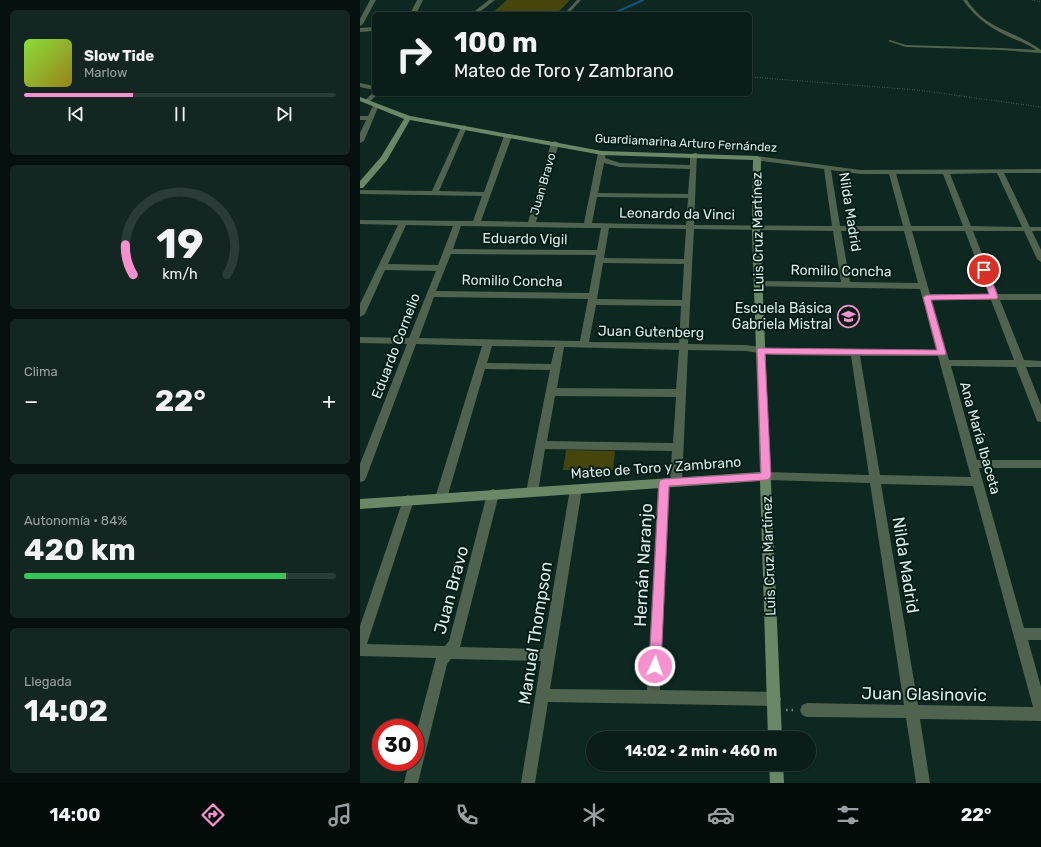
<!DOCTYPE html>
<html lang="es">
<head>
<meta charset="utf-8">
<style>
  :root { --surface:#0a1d19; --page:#132622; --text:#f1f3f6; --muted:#99a2a2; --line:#2a3b38; --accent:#f790ce }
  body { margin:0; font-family:Rubik,sans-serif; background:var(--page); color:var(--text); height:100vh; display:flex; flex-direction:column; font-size:15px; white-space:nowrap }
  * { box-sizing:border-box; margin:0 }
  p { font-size:13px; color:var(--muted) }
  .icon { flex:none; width:22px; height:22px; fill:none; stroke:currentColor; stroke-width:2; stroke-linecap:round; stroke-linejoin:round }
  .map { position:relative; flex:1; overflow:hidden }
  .sheet { display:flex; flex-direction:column; gap:10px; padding:10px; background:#06100e; width:360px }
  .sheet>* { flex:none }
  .top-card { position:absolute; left:12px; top:12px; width:380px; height:84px; border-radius:6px; box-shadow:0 1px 3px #0004,0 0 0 1px var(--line); background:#0a1d19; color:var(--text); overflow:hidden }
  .speed { position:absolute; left:12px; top:719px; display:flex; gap:8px; font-size:20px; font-weight:700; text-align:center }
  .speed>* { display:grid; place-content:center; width:52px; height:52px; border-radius:50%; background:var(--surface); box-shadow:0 1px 3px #0004,0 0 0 1px var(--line); line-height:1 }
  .speed .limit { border:6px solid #d22; background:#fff; color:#111 }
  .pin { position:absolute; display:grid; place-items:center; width:34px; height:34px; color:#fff; margin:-17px; border:2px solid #fff; border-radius:50%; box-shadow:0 1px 4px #0007 }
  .me { position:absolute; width:44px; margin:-22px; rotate:3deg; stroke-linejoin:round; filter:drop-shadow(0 0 3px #0008) }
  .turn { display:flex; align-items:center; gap:14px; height:84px; padding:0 16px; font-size:18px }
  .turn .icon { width:52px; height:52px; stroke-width:2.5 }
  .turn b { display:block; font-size:28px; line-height:34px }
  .big { font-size:30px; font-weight:700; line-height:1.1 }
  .sheet .widget { flex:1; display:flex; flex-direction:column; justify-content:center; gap:6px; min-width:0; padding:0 14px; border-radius:6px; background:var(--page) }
  .sheet .dial { align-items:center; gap:0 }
  .dial svg { height:104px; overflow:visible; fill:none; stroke:var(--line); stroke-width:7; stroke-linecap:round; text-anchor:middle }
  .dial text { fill:var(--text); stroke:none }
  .song { display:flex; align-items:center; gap:12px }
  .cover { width:48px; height:48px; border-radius:6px; background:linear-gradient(135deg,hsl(90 70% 55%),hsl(50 70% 35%)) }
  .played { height:4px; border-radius:2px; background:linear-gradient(90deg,var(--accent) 35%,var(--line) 35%) }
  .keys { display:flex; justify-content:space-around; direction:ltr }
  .heat { display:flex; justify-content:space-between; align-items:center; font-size:22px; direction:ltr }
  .charge { height:6px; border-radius:3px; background:linear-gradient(90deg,#34c759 84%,var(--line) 0) }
  .trip { position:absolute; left:226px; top:731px; width:230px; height:40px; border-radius:20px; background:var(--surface); box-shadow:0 1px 3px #0004,0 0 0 1px var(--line); font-weight:700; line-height:40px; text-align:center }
  .tab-bar { display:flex; height:64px; justify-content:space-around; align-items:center; background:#040c0a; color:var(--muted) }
  .tab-bar .icon { width:28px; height:28px }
  .tab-bar .selected { color:var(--accent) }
  .tab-bar b { font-size:18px; color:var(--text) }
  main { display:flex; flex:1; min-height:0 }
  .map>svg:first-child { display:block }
</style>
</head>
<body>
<main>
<section class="sheet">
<div class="widget">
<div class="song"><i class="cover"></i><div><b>Slow Tide</b><p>Marlow</p></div></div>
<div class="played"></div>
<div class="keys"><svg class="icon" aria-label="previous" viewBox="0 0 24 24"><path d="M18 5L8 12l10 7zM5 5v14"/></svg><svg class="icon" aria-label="pause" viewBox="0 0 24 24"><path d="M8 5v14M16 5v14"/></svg><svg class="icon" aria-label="next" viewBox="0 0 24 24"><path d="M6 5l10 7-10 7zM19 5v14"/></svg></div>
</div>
<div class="widget dial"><svg viewBox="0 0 100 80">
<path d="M14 69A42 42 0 1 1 86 69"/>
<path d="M14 69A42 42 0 0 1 8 46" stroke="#f790ce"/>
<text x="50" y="56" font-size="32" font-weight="700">19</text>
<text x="50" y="72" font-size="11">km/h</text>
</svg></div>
<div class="widget"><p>Clima</p>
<div class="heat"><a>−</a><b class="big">22°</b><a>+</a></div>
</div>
<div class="widget"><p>Autonomía · 84%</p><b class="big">420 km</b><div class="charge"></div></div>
<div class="widget"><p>Llegada</p><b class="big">14:02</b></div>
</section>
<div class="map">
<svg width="681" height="783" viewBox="0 0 681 783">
  <rect width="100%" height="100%" fill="#0d2721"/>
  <path fill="#46450c" d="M 147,0 L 210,0 L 196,14 L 131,14 Z
    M 206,450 L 255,451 L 253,470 L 203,470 Z"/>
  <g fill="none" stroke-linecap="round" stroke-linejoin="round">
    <path stroke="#17547d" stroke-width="2" d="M 252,14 L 283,0"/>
    <path stroke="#748883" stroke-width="1" stroke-dasharray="0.5 2" stroke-linecap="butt" d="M 672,0 L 681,2
      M 390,77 L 557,90 L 681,107
      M 23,97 L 34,94"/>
    <path stroke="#748883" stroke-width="2.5" stroke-dasharray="1.5 4" stroke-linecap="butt" d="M 426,710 L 435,710"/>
    <path fill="#50634e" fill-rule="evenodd" d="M 217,0 L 221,0 L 208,14 L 204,14 Z
      M 603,0 L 607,0 C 627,31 655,30 681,50 L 681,53 L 641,50 L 546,47 L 528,41 L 530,40 L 546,45 L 641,48 L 676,50 C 669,45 662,42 654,39 C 633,30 616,19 603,0 Z"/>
    <path fill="#50634e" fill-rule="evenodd" d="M 10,0 L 16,0 L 3,24 L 0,26 L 0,19 Z
      M 57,0 L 63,0 L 56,14 L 50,14 Z
      M 129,0 L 135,0 L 117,14 L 111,14 Z
      M 14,27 L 14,31 L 0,32 L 0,28 Z
      M 0,83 L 14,86 L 14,90 L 0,87 Z
      M 14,92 L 14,94 L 18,94 L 8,103 L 4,103 L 4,101 Z
      M 14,104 L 19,105 L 4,141 L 0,143 L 0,133 L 6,120 L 0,120 L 0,116 L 8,116 Z
      M 104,125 L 107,127 L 79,191 L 124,192 L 144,136 L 148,134 L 152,136 L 121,221 L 168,222 L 191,143 L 195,141 L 199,143 L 176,222 L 224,223 L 238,153 L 242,151 L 246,153 L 245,158 L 260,163 L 330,165 L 330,155 L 334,153 L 337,153 L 334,225 L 472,226 L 464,169 L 394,160 L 393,158 L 397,156 L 500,170 L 681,169 L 681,173 L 644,173 L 670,227 L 681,227 L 681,231 L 672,231 L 681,250 L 681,262 L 677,259 L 664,231 L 613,231 L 638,294 L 681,294 L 681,300 L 640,300 L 664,360 L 681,361 L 681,367 L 666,367 L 681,405 L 681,422 L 677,421 L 676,418 L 656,367 L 591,366 L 617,460 L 681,460 L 681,468 L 619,468 L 664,628 L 681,628 L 681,640 L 668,640 L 681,687 L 681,721 L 560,719 L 570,783 L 556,783 L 546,718 L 447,717 L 442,715 L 440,710 L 442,705 L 447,703 L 544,705 L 510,483 L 406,480 L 402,479 L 401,476 L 402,473 L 406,472 L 509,475 L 491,356 L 413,355 L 386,351 L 328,350 L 322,482 L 320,485 L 316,486 L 312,485 L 310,482 L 312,451 L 185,449 L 178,492 L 176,495 L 172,496 L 168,495 L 166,492 L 190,370 L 125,369 L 87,498 L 85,501 L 81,503 L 77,501 L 75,498 L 122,346 L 56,344 L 6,478 L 4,481 L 0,482 L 0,464 L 47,344 L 0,343 L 0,337 L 49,338 L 76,271 L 25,270 L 5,314 L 0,317 L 0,304 L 38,225 L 0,224 L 0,220 L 113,221 L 122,196 L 0,194 L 0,190 L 72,191 L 101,127 ZM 244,163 L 260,167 L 330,169 L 328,194 L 238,193 ZM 471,170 L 500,174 L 529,174 L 543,226 L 480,226 ZM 637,173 L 662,227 L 611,226 L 590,174 ZM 536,174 L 583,174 L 603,226 L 551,226 ZM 237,197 L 328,198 L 326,225 L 232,223 ZM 46,225 L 93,226 L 78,265 L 28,264 ZM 101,226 L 227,228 L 241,228 L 237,250 L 93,249 ZM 249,228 L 326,229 L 324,259 L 244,258 ZM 334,229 L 473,231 L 481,282 L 398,281 L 395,282 L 394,284 L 395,286 L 560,289 L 576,350 L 413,349 L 386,345 L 328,344 ZM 481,231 L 544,231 L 558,283 L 490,282 ZM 552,231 L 605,231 L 629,294 L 570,294 ZM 91,254 L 236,255 L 229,293 L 76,291 ZM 243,263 L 324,264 L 322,300 L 237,299 ZM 74,297 L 228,299 L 220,341 L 59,338 ZM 572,300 L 631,300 L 654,360 L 589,360 ZM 236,305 L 321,306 L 319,343 L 229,342 ZM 132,346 L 195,347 L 191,364 L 127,363 ZM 204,347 L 319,350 L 316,389 L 197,388 ZM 500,356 L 578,356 L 611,477 L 520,475 ZM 195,396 L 316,397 L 313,443 L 187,441 ZM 521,484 L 613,486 L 673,707 L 558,705 Z
      M 304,479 L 308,480 L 310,483 L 300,690 L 414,692 L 419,694 L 421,699 L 419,704 L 414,706 L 188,702 L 175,783 L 161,783 L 181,661 L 91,659 L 87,664 L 58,783 L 44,783 L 49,762 L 55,762 L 55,738 L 76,658 L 0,656 L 0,626 L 44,497 L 48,495 L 52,497 L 54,500 L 7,644 L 85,646 L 89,641 L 127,494 L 129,491 L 133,489 L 137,491 L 139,494 L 100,647 L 183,649 L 210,489 L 212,486 L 216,485 L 220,486 L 222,489 L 190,689 L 287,690 L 298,483 L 300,480 Z"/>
    <path fill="#6a8866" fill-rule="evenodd" d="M 0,97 L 50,116 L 242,151 L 397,156 L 401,158 L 400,228 L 422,738 L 408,738 L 400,481 L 0,509 L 0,499 L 400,472 L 392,228 L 393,160 L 242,155 L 50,120 L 27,160 L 3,188 L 0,188 L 0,181 L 21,157 L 44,119 L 0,101 Z
      M 409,764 L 423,764 L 424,783 L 410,783 Z"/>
  </g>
  <path fill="#f790ce" stroke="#a15e86" d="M 624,267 L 628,270 L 638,297 L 637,299 L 571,300 L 586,353 L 585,355 L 405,354 L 411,476 L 409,479 L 406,480 L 309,486 L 301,666 L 299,670 L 295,672 L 291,670 L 289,666 L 299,483 L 300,480 L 304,479 L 401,473 L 397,350 L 398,348 L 577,350 L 563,297 L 567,295 L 629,294 L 620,270 Z"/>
  <defs>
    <symbol id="school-ring" viewBox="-11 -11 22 22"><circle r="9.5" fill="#031d17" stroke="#f790ce" stroke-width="1.5"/><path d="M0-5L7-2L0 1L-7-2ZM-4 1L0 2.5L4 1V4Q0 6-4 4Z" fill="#f790ce"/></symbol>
  </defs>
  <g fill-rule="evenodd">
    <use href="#school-ring" x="476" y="304" width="25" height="25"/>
  </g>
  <g text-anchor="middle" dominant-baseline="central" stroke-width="4" stroke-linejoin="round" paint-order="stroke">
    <g font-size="12" fill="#dbeae5" stroke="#031d17">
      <text transform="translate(326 143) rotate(3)">Guardiamarina Arturo Fernández</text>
      <text transform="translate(183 184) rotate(-74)">Juan Bravo</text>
    </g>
    <g font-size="14" fill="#dbeae5" stroke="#031d17">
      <text transform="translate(490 212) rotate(81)">Nilda Madrid</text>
      <text transform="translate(317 214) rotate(1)">Leonardo da Vinci</text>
      <text transform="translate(398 232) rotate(-91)">Luis Cruz Martínez</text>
      <text transform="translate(165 239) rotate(1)">Eduardo Vigil</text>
      <text transform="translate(481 271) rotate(1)">Romilio Concha</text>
      <text transform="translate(152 281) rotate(1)">Romilio Concha</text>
      <text transform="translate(291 332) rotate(1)">Juan Gutenberg</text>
      <text transform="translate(36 346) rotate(-69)">Eduardo Cornelio</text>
      <text transform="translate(620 438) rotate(74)">Ana María Ibaceta</text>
      <text transform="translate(296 468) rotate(-4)">Mateo de Toro y Zambrano</text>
      <text transform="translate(409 556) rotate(-92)">Luis Cruz Martínez</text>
    </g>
    <g font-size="14" fill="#dbeae5" stroke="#031d17" text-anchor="end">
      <text x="472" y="308">Escuela Básica<tspan x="472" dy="16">Gabriela Mistral</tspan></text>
    </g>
    <g font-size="17" fill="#dbeae5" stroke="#031d17">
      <text transform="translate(283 565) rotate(-87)">Hernán Naranjo</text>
      <text transform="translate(546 565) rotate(81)">Nilda Madrid</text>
      <text transform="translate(91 590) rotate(-75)">Juan Bravo</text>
      <text transform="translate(175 633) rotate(-81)">Manuel Thompson</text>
      <text transform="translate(564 694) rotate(1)">Juan Glasinovic</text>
    </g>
  </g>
</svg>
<div class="speed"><div class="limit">30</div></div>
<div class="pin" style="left:624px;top:270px;background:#d93025"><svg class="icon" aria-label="arrive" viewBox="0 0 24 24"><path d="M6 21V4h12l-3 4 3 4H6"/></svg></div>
<svg class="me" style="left:295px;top:666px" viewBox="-20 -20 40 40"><circle r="17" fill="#f790ce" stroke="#fff" stroke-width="3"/><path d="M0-11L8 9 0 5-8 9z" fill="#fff"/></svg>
<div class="trip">14:02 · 2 min · 460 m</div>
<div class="top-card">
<div class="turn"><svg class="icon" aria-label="right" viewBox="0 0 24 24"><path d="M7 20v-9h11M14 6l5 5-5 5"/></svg><div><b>100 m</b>Mateo de Toro y Zambrano</div></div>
</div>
</div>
</main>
<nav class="tab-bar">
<b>14:00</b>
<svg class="icon selected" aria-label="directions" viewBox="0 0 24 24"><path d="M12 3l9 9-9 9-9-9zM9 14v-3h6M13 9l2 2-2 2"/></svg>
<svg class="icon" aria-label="music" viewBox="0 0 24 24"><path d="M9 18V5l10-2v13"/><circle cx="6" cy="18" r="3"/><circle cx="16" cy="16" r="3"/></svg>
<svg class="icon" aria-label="phone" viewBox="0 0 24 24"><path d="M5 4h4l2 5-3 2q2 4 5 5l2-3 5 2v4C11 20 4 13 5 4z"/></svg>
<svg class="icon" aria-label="climate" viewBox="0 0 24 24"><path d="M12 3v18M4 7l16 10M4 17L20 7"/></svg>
<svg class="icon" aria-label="car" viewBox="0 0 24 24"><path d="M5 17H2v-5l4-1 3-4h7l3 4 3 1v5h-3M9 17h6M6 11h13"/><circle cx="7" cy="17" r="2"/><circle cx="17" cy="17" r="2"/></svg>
<svg class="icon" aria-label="filters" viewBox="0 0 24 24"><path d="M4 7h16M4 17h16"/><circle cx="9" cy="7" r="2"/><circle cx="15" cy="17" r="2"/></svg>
<b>22°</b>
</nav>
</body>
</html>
